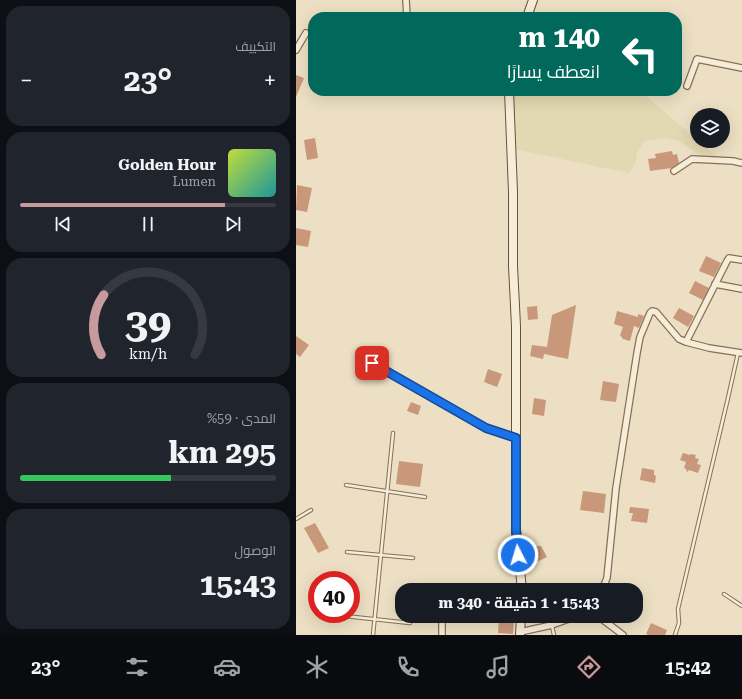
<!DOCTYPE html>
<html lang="ar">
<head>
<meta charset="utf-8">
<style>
  :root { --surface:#171b24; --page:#20242c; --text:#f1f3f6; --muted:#9ea1a6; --line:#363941; --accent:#c79a9d }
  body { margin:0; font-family:"Roboto Serif",Cairo,serif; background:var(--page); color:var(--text); direction:rtl; height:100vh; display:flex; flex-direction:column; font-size:15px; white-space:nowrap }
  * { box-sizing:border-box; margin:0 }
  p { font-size:13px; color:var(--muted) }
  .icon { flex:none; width:22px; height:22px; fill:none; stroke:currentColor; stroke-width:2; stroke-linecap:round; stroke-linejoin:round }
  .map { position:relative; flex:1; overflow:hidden; direction:ltr }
  .details { display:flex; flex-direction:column; gap:6px; padding:6px; background:#0d0f14; width:296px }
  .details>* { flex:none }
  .top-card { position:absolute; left:12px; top:12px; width:374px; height:84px; border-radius:16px; box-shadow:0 4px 16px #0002; direction:rtl; background:#00695c; color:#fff; overflow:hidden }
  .fabs { position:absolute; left:394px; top:108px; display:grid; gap:8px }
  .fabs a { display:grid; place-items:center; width:40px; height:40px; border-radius:50%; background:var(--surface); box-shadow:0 4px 16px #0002; font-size:20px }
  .speed { position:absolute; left:12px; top:571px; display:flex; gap:8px; font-size:20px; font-weight:700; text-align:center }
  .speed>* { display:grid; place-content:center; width:52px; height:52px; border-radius:50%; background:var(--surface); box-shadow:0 4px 16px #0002; line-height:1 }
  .speed .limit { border:6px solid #d22; background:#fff; color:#111 }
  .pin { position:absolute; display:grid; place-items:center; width:34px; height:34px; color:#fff; margin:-17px; border-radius:8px; box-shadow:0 2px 6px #0006 }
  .me { position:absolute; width:44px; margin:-22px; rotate:355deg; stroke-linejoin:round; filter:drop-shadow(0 0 3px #0008) }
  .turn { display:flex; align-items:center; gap:14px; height:84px; padding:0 16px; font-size:18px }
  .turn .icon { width:52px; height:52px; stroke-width:2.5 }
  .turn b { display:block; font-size:28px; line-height:34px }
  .big { font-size:30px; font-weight:700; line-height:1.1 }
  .details .widget { flex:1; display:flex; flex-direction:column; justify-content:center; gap:6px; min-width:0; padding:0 14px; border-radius:16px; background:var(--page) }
  .details .dial { align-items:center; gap:0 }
  .dial svg { height:104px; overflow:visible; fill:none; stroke:var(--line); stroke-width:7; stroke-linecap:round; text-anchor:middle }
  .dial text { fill:var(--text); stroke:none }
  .song { display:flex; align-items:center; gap:12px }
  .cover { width:48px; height:48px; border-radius:6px; background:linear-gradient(135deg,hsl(70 70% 55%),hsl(180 70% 35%)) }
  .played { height:4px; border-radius:2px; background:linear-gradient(90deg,var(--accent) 80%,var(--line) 80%) }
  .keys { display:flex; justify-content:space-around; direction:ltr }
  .heat { display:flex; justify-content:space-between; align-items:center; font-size:22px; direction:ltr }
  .charge { height:6px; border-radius:3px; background:linear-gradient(90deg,#34c759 59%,var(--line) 0) }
  .trip { position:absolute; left:99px; top:583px; width:248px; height:40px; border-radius:16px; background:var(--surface); box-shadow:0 4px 16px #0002; font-weight:700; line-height:40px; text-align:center; direction:rtl }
  .dock { display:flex; height:64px; justify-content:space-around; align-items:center; background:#090b0e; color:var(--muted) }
  .dock .icon { width:28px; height:28px }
  .dock .active { color:var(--accent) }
  .dock b { font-size:18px; color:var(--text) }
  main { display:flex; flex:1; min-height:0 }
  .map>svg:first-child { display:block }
</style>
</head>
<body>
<main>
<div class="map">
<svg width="446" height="635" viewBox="0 0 446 635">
  <rect width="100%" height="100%" fill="#ecdfc3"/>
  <path fill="#e2d8b1" d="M 218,91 L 344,91 L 401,140 L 401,141 L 402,141 L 421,157 L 403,154 L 383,141 L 369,138 L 349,141 L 341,152 L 340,162 L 333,173 L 218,149 Z"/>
  <path fill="#c9987a" d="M 0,75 L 8,78 L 0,97 Z
    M 19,138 L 22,158 L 11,160 L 8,140 Z
    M 376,151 L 377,155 L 381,154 L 383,163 L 376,168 L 354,171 L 352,159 L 360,158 L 359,154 Z
    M 1,185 L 16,188 L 11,212 L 0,210 Z
    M 0,228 L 15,231 L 12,247 L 0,245 Z
    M 410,256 L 425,263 L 418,277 L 403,271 Z
    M 399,281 L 413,288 L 407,300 L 393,293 Z
    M 280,305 L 272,359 L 248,354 L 247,359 L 234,356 L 236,345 L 251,347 L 256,315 Z
    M 241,306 L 242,319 L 232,320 L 231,307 Z
    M 383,308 L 398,316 L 392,327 L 377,318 Z
    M 321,311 L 342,317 L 342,314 L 348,316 L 343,328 L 338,326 L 334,341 L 327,339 L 324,335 L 327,327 L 318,324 Z
    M 0,336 L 13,345 L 4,357 L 0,354 Z
    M 192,369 L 206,374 L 201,387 L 188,382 Z
    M 307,381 L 323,384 L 320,402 L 304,400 Z
    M 238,398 L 250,400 L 248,416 L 236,414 Z
    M 115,402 L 125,406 L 122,415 L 111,411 Z
    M 387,453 L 394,455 L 395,454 L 400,455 L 399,458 L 403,459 L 401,464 L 405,465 L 402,473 L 393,470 L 391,472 L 390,469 L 388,468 L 390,462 L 384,460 Z
    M 103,461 L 127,464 L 124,487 L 100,484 Z
    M 346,468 L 358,470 L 358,475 L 360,476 L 359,483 L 344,480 Z
    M 287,491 L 310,494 L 308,513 L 284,510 Z
    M 334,507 L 353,509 L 351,523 L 335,521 L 337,513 L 333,513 Z
    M 19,523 L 33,548 L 22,553 L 8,528 Z
    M 242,546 L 245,546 L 251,557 L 234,565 L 228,554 L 230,552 Z
    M 203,616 L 218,617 L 217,634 L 202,633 Z
    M 355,623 L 371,630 L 369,635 L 353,635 L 350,634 Z"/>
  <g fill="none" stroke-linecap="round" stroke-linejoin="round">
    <defs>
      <path id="lane" d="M 50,485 L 129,497
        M 0,519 L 15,510
        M 51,552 L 117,558
        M 428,594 L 446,606
        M 39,615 L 114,623
        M 256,626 L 258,635
        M 77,635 L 97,433
        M 379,635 L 383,623 L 382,609 L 432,398 L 442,353"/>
      <path id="street" d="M 110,0 L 111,17
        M 0,50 L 10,33
        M 391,86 L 401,59 L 446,68
        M 378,171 L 396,159 L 437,161 L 446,163
        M 419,284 L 446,289
        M 390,342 L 431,261 L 433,258 L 446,260
        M 76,363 L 189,428 L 220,438
        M 306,590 L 311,578 L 320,488 L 341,353 L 344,337 L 354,313 L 356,311 L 360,312 L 383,339 L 390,342 L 413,348 L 446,353
        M 302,616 L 327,635
        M 224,632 L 256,625 L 281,616
        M 146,635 L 146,616"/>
      <path id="secondary" d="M 231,17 L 237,0
        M 213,91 L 217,192 L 217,266 L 220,326 L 220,530 L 226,590
        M 224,635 L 225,616"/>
    </defs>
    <use href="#lane" stroke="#86705b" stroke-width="4.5"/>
    <use href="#street" stroke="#86705b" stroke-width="8"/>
    <use href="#secondary" stroke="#68513e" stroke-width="10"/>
    <use href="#lane" stroke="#f7ecd6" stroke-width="2.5"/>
    <use href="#street" stroke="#f7ecd6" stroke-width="5.5"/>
    <use href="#secondary" stroke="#f7ecd6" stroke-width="8"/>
  </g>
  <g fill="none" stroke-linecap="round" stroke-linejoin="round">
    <defs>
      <path id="route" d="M 76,363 L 190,428 L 220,438 L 220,530 L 222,555"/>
    </defs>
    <use href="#route" stroke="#114b97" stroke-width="10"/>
    <use href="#route" stroke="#1a73e8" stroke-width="7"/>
  </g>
</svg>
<div class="fabs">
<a><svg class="icon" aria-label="layers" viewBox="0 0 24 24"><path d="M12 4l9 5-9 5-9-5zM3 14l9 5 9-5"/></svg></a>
</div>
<div class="speed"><div class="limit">40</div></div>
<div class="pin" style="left:76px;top:363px;background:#d93025"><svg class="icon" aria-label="arrive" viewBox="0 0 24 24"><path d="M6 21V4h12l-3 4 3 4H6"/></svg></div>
<svg class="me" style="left:222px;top:555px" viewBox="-20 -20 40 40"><circle r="17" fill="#1a73e8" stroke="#fff" stroke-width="3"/><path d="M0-11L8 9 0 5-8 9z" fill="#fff"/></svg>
<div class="trip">15:43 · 1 دقيقة · 340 m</div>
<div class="top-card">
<div class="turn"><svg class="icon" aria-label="left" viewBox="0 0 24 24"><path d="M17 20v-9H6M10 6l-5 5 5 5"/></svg><div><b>140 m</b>انعطف يسارًا</div></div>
</div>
</div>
<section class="details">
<div class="widget"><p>التكييف</p>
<div class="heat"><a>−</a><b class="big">23°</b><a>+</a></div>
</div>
<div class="widget">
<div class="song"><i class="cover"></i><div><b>Golden Hour</b><p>Lumen</p></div></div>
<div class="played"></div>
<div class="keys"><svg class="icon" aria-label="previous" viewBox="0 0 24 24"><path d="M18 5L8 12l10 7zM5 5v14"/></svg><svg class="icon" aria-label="pause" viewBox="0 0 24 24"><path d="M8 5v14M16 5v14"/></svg><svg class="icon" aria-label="next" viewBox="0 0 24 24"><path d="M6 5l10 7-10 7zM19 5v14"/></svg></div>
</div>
<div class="widget dial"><svg viewBox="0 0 100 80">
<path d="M14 69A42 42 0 1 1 86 69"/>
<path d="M14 69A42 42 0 0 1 16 23" stroke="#c79a9d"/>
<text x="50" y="56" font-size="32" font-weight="700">39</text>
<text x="50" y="72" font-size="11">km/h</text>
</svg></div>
<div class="widget"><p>المدى · 59%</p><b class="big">295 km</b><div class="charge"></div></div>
<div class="widget"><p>الوصول</p><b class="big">15:43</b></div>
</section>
</main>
<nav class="dock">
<b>15:42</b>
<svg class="icon active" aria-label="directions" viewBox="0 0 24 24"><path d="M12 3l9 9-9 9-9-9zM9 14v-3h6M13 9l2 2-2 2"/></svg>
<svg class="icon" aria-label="music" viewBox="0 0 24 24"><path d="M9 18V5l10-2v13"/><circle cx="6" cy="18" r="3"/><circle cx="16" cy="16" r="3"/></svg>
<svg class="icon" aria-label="phone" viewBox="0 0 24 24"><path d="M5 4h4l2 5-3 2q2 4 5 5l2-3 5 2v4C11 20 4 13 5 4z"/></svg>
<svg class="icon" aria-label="climate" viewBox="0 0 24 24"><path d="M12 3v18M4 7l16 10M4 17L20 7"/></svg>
<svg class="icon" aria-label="car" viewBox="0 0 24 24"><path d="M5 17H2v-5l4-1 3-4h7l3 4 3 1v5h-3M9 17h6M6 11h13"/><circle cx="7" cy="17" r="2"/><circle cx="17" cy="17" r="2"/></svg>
<svg class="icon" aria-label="filters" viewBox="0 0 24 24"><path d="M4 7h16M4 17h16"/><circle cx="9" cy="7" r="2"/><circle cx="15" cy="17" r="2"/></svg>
<b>23°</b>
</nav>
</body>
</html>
